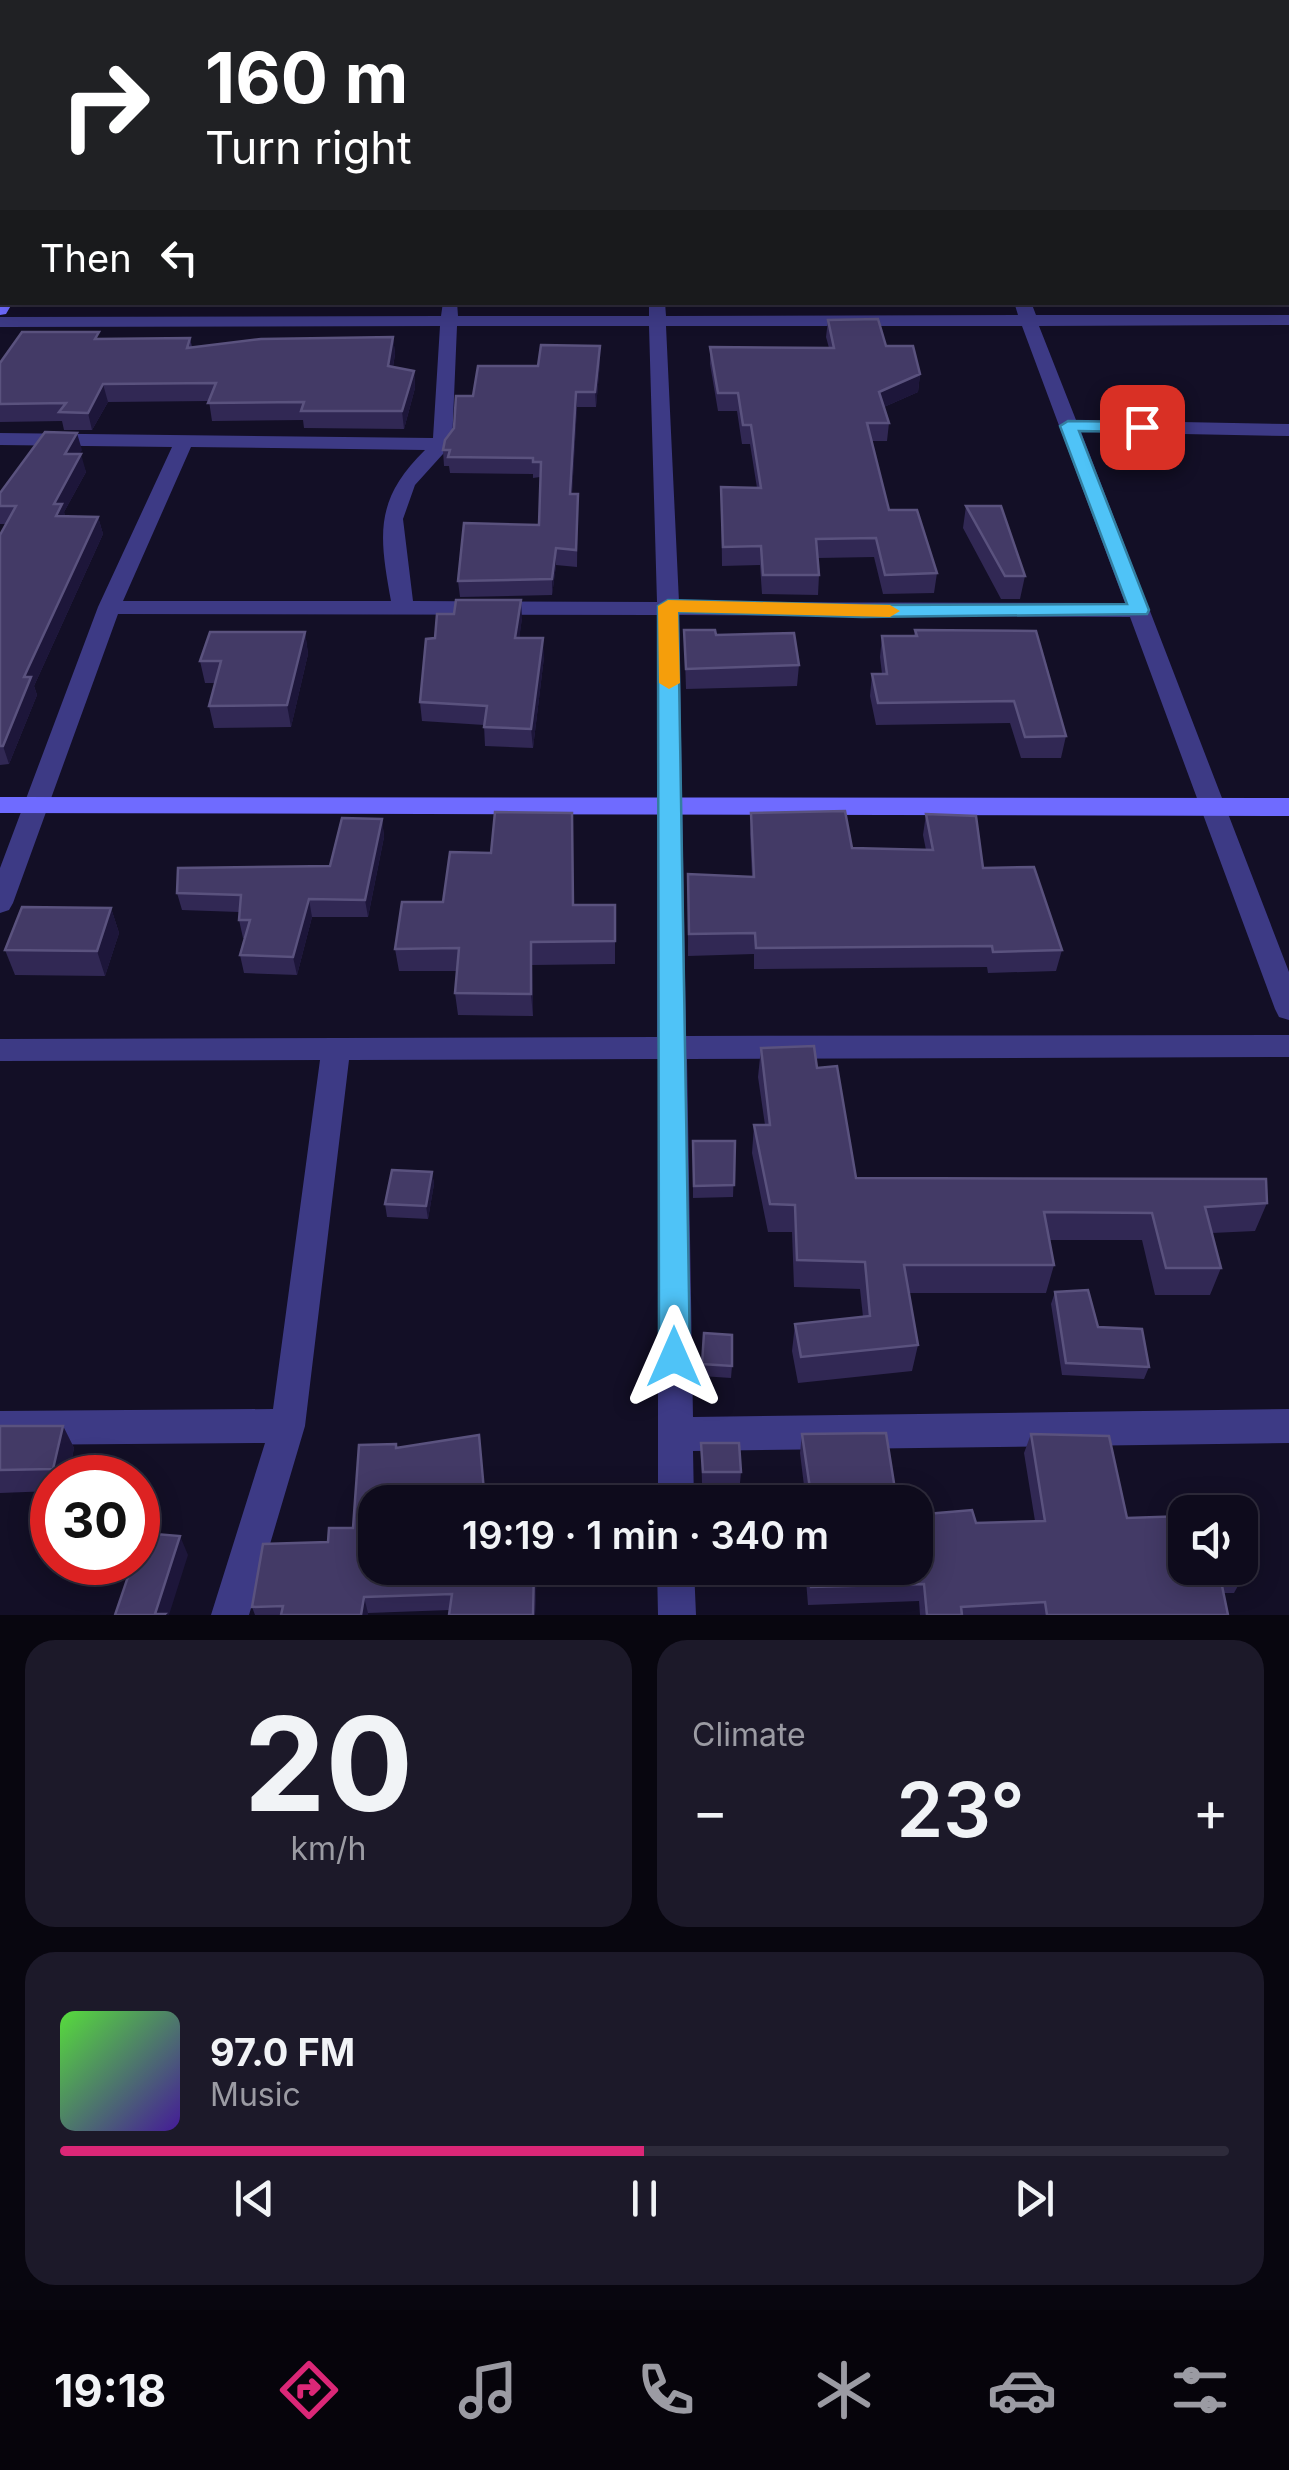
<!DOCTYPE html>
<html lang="en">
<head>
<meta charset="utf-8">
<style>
  :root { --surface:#0e0b1c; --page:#1c1929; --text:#f1f3f6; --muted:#9b9ba3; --line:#2e2b3b; --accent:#db2777 }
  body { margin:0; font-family:Inter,sans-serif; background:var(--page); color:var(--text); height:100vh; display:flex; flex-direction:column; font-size:38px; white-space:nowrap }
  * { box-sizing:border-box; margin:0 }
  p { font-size:32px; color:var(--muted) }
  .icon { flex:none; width:55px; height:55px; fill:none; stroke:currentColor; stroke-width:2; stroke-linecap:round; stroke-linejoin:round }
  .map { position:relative; height:1615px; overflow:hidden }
  .drawer { display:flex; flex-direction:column; gap:25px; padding:25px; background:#08060f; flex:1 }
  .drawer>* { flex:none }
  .hud { position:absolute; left:0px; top:0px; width:1290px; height:305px; box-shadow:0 5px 25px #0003,0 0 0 2px var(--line); background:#202124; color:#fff; overflow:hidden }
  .fabs { position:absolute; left:1168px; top:1495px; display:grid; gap:20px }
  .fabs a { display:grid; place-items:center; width:90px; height:90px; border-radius:20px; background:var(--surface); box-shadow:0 5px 25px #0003,0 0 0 2px var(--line); font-size:50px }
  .speed { position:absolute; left:30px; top:1455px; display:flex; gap:20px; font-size:50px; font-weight:700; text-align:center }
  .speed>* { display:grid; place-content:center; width:130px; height:130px; border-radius:50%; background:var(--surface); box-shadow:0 5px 25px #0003,0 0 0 2px var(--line); line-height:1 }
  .speed .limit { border:15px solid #d22; background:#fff; color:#111 }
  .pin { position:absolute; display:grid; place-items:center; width:85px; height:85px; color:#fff; margin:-42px; border-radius:20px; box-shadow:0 5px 15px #0006 }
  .me { position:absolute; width:110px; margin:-55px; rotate:0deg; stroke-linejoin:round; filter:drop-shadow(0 0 8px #0008) }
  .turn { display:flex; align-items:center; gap:35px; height:210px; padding:0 40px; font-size:45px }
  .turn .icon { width:130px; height:130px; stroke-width:2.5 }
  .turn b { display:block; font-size:70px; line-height:85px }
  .then { display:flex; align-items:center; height:95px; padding:0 40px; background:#0003; gap:20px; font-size:38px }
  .big { font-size:75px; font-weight:600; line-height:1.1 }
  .drawer .widget { flex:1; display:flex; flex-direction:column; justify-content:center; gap:15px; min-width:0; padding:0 35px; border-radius:30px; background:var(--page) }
  .drawer .dial { align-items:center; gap:0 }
  .dial b { font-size:130px; line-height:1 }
  .song { display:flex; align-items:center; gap:30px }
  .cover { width:120px; height:120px; border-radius:15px; background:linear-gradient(135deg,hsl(110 70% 55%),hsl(260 70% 35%)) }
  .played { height:10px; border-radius:5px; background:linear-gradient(90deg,var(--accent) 50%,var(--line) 50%) }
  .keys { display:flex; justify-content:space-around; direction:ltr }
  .heat { display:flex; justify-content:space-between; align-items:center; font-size:55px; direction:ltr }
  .drawer .tiles { flex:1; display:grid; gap:25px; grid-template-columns:1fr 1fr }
  .widget:last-child { grid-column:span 2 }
  .trip { position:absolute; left:358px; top:1485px; width:575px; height:100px; border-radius:30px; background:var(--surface); box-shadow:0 5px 25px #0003,0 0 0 2px var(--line); font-weight:600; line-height:100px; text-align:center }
  .dock { display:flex; height:160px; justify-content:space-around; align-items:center; background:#06040b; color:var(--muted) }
  .dock .icon { width:70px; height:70px }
  .dock .active { color:var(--accent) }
  .dock b { font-size:45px; color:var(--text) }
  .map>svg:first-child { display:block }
</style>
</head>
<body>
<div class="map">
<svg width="1289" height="1615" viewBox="0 0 1289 1615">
  <rect width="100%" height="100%" fill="#130f26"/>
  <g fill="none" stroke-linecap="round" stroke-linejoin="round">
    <path fill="#3d3a85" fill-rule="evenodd" d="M 0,0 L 10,0 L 0,8 Z
      M 638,0 L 650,0 L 650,2 L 638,2 Z
      M 789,0 L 801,0 L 801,2 L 789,2 Z
      M 942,0 L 954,0 L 955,2 L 943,2 Z
      M 1288,38 L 1289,38 L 1289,48 L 1288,47 Z
      M 443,302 L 457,302 L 458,316 L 649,316 L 649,302 L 665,302 L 666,316 L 1018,315 L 1014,302 L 1031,302 L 1036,315 L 1289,315 L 1289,325 L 1039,326 L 1076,420 L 1289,424 L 1289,436 L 1081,432 L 1289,972 L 1289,1020 L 1279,1017 L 1275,1009 L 1130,617 L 679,615 L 686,1036 L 1289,1035 L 1289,1057 L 687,1059 L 693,1417 L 1289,1409 L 1289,1443 L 693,1451 L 694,1502 L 658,1502 L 658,1059 L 349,1060 L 305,1426 L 249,1615 L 211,1615 L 265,1443 L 0,1445 L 0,1411 L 273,1409 L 320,1060 L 0,1061 L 0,1039 L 657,1037 L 657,615 L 118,614 L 13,903 L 9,910 L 0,913 L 0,868 L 98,607 L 172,447 L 0,445 L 0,433 L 433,438 L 440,326 L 0,327 L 0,317 L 441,316 ZM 457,326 L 649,326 L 657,602 L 413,601 L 403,519 L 415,485 L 452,444 ZM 666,326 L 1022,326 L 1125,603 L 679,602 ZM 191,447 L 425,450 C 374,500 379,535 391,601 L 123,601 Z
      M 657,1568 L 694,1568 L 696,1615 L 658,1615 Z"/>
    <path fill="#6f6bff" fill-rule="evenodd" d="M 0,298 L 2,302 L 13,302 L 6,314 L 0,315 Z
      M 0,797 L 1289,798 L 1289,816 L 0,813 Z"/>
  </g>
  <path fill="#312854" d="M 828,320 L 886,346 L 920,374 L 918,392 L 884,407 L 889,423 L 887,441 L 872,441 L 889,510 L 937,573 L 934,593 L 883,594 L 874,557 L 818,558 L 819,575 L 818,595 L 762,594 L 760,565 L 722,566 L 721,487 L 757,488 L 750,444 L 742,444 L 737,411 L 718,411 L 710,364 L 710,347 L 829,348 L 826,337 Z
    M 393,337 L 395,354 L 393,367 L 414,371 L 415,388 L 404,429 L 304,428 L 303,420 L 212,421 L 209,401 L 108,402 L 92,430 L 64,430 L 62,421 L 0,422 L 0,363 L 100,339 L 190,338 L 192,347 Z
    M 600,346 L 600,362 L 596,407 L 577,407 L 572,494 L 578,494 L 577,567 L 556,565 L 552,595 L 460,597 L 458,581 L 539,525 L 540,477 L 533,478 L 533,474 L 450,473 L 449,466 L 444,466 L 443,450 L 454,428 L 473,396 L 538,366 Z
    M 82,450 L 79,454 L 86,472 L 64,512 L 65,516 L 98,517 L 103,534 L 34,686 L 37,695 L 9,764 L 0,765 L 0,535 L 6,524 L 0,524 L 0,493 Z
    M 966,506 L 1025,576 L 1020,599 L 1001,599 L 963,528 Z
    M 522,618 L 519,638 L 544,657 L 533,748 L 485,746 L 484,725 L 422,721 L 420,702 Z
    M 684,630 L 716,635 L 799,665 L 797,686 L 686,689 Z
    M 915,630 L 1066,736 L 1061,758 L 1021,758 L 1010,723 L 876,725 L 870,696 L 872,674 L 882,674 L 880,657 L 882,636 L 914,636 Z
    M 305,632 L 308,654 L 291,727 L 214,728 L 209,706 L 215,683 L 205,683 L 200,661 Z
    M 751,813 L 852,848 L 926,850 L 923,835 L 926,814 L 983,868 L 1062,950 L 1056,971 L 988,973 L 987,967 L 754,969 L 754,954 L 688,956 L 688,874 L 752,877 L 750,834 Z
    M 382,819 L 384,837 L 368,917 L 312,917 L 297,975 L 244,973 L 240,955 L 245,938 L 243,938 L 239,920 L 239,912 L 182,910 L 177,893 L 330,866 Z
    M 573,905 L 615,905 L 615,964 L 532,965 L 533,1016 L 458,1015 L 455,993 L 457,971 L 399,971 L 395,949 Z
    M 111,908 L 119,933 L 105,976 L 15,975 L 5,950 Z
    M 761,1048 L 817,1068 L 856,1178 L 1267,1203 L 1255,1231 L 1212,1233 L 1221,1268 L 1210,1295 L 1155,1295 L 1142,1240 L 1049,1240 L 1054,1265 L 1046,1293 L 909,1293 L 918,1345 L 912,1371 L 798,1383 L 792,1351 L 795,1324 L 863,1317 L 860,1289 L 794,1287 L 792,1232 L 768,1232 L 752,1153 L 754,1125 L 765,1125 L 758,1077 Z
    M 693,1141 L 735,1141 L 733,1197 L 693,1198 Z
    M 432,1172 L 434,1184 L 428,1219 L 387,1217 L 385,1204 Z
    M 1055,1292 L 1149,1367 L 1144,1379 L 1062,1375 L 1051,1304 Z
    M 704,1333 L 732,1366 L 731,1378 L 701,1376 Z
    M 0,1426 L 63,1426 L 74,1448 L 68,1478 L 52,1478 L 52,1491 L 0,1493 Z
    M 802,1434 L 897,1502 L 806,1502 L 800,1453 Z
    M 1031,1434 L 1127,1518 L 1244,1575 L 1234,1593 L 1224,1593 L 1228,1615 L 920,1615 L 919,1601 L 808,1605 L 805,1568 L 915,1568 L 976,1523 L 1035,1521 L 1024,1453 Z
    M 479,1435 L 481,1452 L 375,1568 L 537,1568 L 535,1615 L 449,1615 L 450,1610 L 368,1613 L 368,1615 L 255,1615 L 252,1607 L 328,1542 L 353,1528 L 397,1448 Z
    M 701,1443 L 741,1472 L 740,1483 L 702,1484 Z"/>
  <path fill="#1d163a" d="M 1273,0 L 1289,0 L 1289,10 L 1288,10 L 1288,2 L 1247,2 Z
    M 2,175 L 2,193 L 0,196 L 0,178 Z
    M 393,337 L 395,354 L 390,383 L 388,366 Z
    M 600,346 L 600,362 L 596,407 L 595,392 Z
    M 414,371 L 415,388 L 404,429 L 402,411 Z
    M 920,374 L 918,392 L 877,410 L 879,392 Z
    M 103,384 L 108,402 L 92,430 L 88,413 Z
    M 576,392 L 577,407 L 571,510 L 570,494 Z
    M 77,433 L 82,450 L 70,471 L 65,454 Z
    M 81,454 L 86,472 L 64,512 L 67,522 L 61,534 L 54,504 Z
    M 98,517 L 103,534 L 34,686 L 37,695 L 9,764 L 3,746 L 24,677 Z
    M 556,548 L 556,565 L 552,595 L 552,579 Z
    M 521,600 L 522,618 L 517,656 L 515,638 Z
    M 305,632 L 308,654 L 291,727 L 287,705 Z
    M 543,638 L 544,657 L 533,748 L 531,729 Z
    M 382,819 L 384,837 L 368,917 L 365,900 Z
    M 309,899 L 312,917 L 297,975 L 293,957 Z
    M 111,908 L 119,933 L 105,976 L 97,951 Z
    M 531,942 L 532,965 L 533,1016 L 531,994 Z
    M 432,1172 L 434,1184 L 428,1219 L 426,1206 Z
    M 63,1426 L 74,1448 L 68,1478 L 58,1478 L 53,1469 Z
    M 180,1536 L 188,1555 L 169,1615 L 155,1615 Z
    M 534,1568 L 537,1568 L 535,1615 L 533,1615 Z
    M 364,1597 L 368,1613 L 368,1615 L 361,1615 Z"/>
  <path fill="#433a66" stroke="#5a527e" stroke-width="2.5" d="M 26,0 L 319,0 L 318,2 L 24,2 Z
    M 513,0 L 613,0 L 612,2 L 512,2 Z
    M 701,0 L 783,0 L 784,2 L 701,2 Z
    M 969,0 L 1273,0 L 1247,2 L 970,2 Z
    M 2,26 L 2,175 L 0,178 L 1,138 L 0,138 L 0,29 Z
    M 1288,70 L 1289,75 L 1289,136 L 1288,136 L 1289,140 L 1289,277 L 1288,277 Z
    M 878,319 L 886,346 L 913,346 L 920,374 L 879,392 L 889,423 L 867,423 L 889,510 L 917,510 L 937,573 L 885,575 L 876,538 L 816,539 L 819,575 L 763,575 L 761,546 L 723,547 L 721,487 L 761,488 L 751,425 L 743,425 L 738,393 L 718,393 L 710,347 L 834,348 L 828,320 Z
    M 22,332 L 99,332 L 95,339 L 190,338 L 187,348 L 261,339 L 393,337 L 388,366 L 414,371 L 402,411 L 301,411 L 304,402 L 208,403 L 216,383 L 103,384 L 88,413 L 59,412 L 66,403 L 0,404 L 0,363 Z
    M 541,345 L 600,346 L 595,392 L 576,392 L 570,494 L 578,494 L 576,550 L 556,548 L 552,579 L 458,581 L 464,523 L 539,525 L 541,462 L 533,462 L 533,458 L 448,457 L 450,450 L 443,450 L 445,440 L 454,428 L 456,396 L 473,396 L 478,366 L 538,366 Z
    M 45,432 L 77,433 L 65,454 L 81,454 L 54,504 L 62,504 L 56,516 L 98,517 L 24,677 L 31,677 L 3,746 L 0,746 L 0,535 L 16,506 L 0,506 L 0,493 Z
    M 966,506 L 1001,506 L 1025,576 L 1005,576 Z
    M 456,600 L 521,600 L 515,638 L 543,638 L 531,729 L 484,727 L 487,706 L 420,702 L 426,639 L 435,638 L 437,614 L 454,614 Z
    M 684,630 L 715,630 L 716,635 L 794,633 L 799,665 L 686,669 Z
    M 915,630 L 1036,631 L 1066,736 L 1025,737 L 1014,701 L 878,703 L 872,674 L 887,674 L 882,636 L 917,636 Z
    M 210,632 L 305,632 L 287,705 L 209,706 L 221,661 L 200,661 Z
    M 845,811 L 852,848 L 933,850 L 926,814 L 976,816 L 983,868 L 1034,867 L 1062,950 L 993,952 L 992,946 L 756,948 L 755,933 L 689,934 L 688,874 L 754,877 L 751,813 Z
    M 495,812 L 572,813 L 573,905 L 615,905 L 615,941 L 531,942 L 531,994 L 455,993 L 459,948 L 395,949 L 402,902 L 443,902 L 450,852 L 491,853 Z
    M 342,818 L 382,819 L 365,900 L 309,899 L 293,957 L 240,955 L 250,920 L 239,920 L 241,895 L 177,893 L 178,868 L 330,866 Z
    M 22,907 L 111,908 L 97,951 L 5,950 Z
    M 814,1046 L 817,1068 L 837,1066 L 856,1178 L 1266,1179 L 1267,1203 L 1205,1207 L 1221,1268 L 1166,1268 L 1152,1213 L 1044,1212 L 1054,1265 L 904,1265 L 918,1345 L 801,1357 L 795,1324 L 870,1316 L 865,1262 L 797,1260 L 795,1205 L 770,1204 L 754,1125 L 770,1125 L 761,1048 Z
    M 693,1141 L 735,1141 L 734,1185 L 694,1186 Z
    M 392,1170 L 432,1172 L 426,1206 L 385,1204 Z
    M 1088,1290 L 1098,1327 L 1142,1329 L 1149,1367 L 1066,1363 L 1055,1292 Z
    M 704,1333 L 732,1335 L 732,1366 L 702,1364 Z
    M 0,1426 L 63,1426 L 53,1469 L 0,1470 Z
    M 886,1433 L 897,1502 L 812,1502 L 802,1434 Z
    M 1031,1434 L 1109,1436 L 1127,1518 L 1185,1516 L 1185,1568 L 1240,1568 L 1240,1560 L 1244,1575 L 1220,1576 L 1228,1615 L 1047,1615 L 1045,1602 L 961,1607 L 962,1615 L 927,1615 L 924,1584 L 811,1587 L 809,1568 L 915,1568 L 915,1515 L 972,1510 L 976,1523 L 1045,1521 Z
    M 479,1435 L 485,1502 L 375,1502 L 375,1568 L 534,1568 L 533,1615 L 449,1615 L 452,1594 L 364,1597 L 361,1615 L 281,1615 L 283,1606 L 252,1607 L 263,1544 L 328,1542 L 329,1528 L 353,1528 L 359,1445 L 396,1444 L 396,1448 Z
    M 701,1443 L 739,1443 L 741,1472 L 703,1472 Z
    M 143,1533 L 180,1536 L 155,1614 L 165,1614 L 164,1615 L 115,1615 L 133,1562 L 138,1562 L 138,1549 Z"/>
  <path fill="#4fc3f7" stroke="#337fa1" stroke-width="2.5" d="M 1068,421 L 1142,422 L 1151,427 L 1142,432 L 1079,431 L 1149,610 L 1147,614 L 862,617 L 678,612 L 690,1357 L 685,1367 L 674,1371 L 663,1367 L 659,1357 L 658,606 L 668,600 L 862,605 L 1127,604 L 1060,426 Z"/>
  <path fill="#f59e0b" d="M 668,600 L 890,605 L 900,611 L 890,617 L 678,612 L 680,683 L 669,689 L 659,683 L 658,606 Z"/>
</svg>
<div class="fabs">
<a><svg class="icon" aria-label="sound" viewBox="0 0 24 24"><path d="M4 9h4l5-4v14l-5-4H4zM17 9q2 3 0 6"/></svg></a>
</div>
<div class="speed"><div class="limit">30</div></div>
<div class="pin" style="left:1142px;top:427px;background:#d93025"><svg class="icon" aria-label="arrive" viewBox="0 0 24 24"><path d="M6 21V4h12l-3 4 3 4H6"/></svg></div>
<svg class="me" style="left:674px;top:1357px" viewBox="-20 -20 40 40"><path d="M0-17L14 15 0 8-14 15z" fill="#4fc3f7" stroke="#fff" stroke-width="4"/></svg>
<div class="trip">19:19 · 1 min · 340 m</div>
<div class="hud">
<div class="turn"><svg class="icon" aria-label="right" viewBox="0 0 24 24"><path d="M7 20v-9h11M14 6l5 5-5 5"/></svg><div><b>160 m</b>Turn right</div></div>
<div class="then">Then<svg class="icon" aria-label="left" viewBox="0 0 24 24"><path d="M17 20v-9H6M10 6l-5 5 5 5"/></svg></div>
</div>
</div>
<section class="drawer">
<div class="tiles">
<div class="widget dial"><b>20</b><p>km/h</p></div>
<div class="widget"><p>Climate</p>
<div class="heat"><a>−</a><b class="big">23°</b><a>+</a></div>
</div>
<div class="widget">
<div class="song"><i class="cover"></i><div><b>97.0 FM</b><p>Music</p></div></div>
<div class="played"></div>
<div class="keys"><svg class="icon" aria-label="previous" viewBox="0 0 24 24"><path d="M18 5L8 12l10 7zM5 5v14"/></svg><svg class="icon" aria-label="pause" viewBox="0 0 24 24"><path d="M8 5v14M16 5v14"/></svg><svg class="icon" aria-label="next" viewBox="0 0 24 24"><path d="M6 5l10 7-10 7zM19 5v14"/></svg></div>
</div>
</div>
</section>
<nav class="dock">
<b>19:18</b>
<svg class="icon active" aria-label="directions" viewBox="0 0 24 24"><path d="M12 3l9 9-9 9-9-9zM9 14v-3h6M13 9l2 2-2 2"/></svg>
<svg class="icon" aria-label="music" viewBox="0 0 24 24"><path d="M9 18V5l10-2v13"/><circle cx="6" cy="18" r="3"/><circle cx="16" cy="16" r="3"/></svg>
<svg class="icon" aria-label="phone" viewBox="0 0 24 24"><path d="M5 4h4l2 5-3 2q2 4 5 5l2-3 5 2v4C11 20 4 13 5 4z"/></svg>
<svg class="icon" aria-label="climate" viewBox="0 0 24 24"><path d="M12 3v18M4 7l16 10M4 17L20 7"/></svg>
<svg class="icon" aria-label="car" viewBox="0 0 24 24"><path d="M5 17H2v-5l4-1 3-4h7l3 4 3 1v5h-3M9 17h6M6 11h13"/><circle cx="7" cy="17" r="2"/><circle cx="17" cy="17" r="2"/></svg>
<svg class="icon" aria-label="filters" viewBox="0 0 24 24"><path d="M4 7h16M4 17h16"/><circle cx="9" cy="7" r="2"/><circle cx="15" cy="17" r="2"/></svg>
</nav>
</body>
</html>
